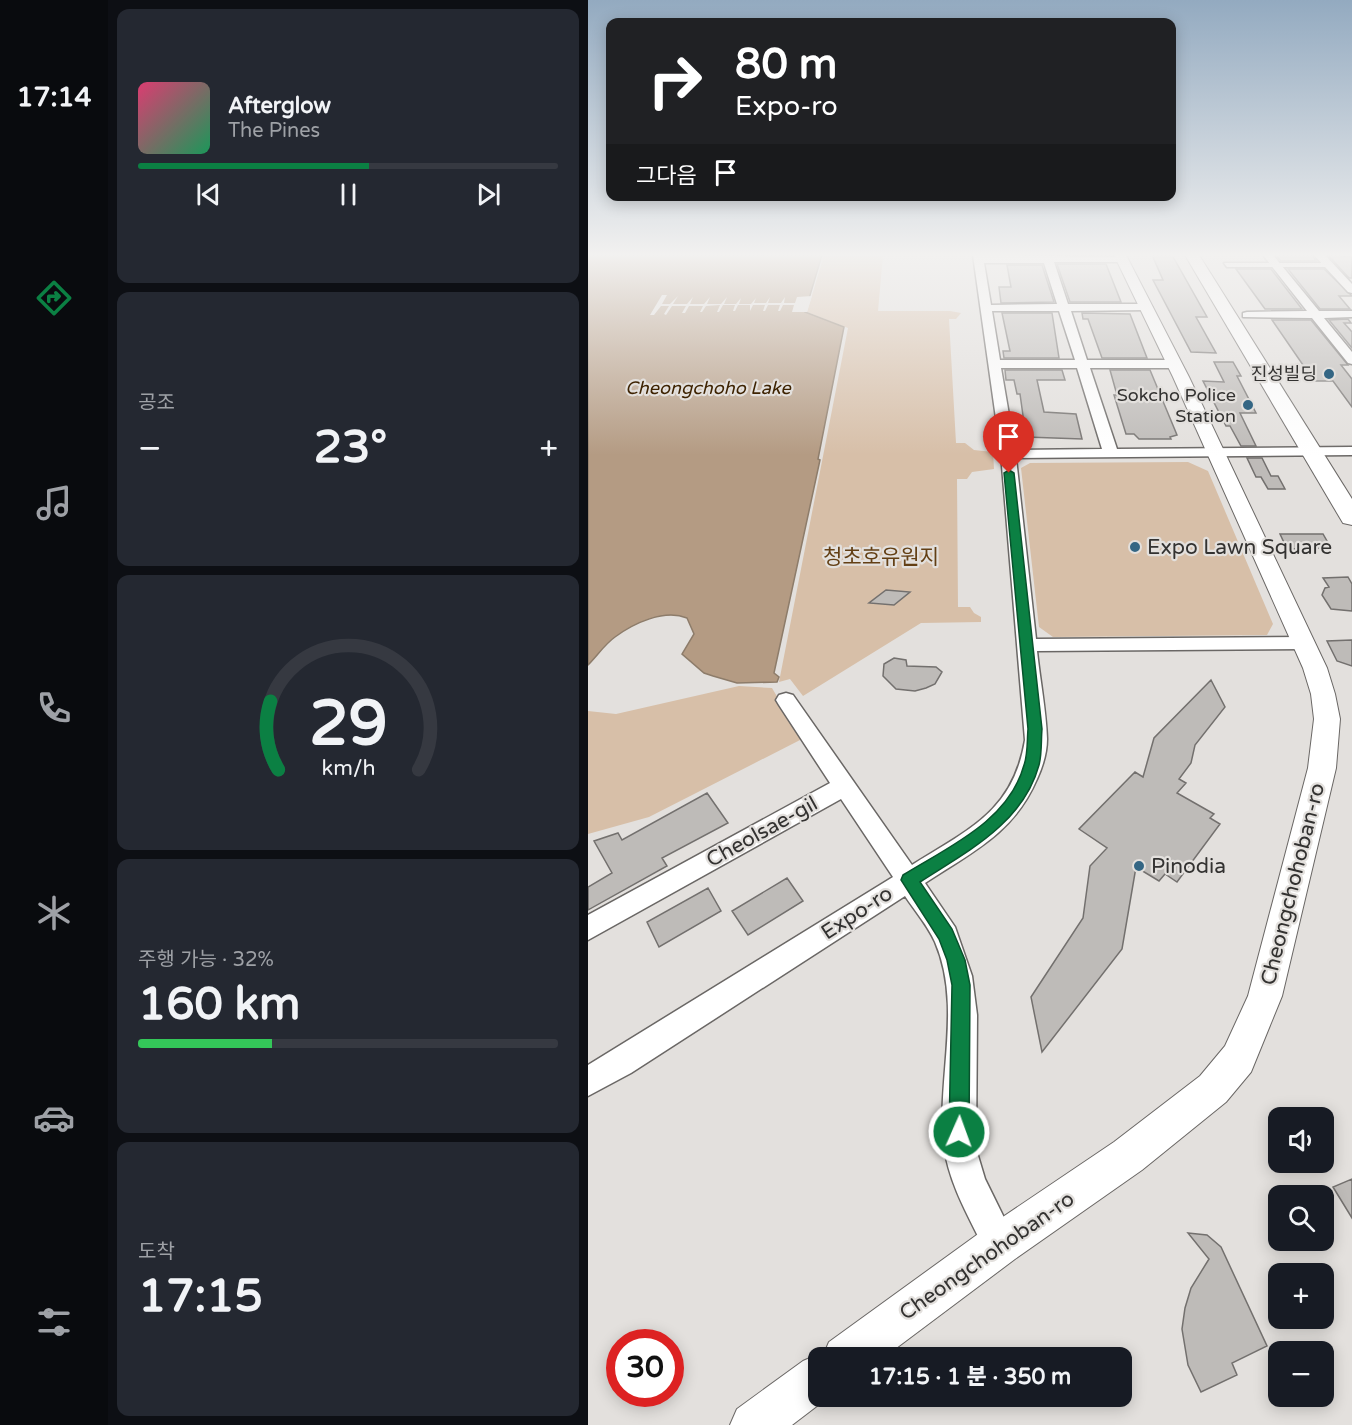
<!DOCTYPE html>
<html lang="ko">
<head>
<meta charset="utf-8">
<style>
  :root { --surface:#171b24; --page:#242831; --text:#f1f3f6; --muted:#9ea1a6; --line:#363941; --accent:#0b8043 }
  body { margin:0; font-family:"Varela Round","Noto Sans KR",sans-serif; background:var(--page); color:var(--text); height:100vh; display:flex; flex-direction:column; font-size:22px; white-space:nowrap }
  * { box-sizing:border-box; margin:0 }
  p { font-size:20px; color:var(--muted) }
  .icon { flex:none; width:33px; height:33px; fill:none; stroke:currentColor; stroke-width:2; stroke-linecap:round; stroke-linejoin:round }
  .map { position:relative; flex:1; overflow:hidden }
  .panel { display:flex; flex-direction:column; gap:9px; padding:9px; background:#0d0f14; width:480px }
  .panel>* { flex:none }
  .banner { position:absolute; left:18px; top:18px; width:570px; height:183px; border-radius:12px; box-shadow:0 3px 15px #0003; background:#202124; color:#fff; overflow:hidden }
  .buttons { position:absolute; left:680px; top:1107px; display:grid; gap:12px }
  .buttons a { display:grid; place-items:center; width:66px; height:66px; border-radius:12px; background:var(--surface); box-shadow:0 3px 15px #0003; font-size:30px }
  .speed { position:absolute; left:18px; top:1329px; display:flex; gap:12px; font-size:30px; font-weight:700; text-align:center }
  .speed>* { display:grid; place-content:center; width:78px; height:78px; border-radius:50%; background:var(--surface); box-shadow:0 3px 15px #0003; line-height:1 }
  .speed .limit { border:9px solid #d22; background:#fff; color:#111 }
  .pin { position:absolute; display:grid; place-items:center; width:51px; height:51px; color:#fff; margin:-62px -26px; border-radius:50% 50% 50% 0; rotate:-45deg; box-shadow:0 0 6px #0007 }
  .pin .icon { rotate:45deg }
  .me { position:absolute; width:66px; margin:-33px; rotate:2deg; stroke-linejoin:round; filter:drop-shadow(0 0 4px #0008) }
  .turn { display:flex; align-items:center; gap:21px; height:126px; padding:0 30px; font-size:27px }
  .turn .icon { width:78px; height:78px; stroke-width:2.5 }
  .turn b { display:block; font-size:42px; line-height:51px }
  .then { display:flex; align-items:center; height:57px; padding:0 30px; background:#0003; gap:12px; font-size:22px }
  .big { font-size:45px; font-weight:800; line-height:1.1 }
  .panel .widget { flex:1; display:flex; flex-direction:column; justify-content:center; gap:9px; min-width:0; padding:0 21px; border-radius:12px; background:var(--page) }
  .panel .dial { align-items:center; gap:0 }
  .dial svg { height:156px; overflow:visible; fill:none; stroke:var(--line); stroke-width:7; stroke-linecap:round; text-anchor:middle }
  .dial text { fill:var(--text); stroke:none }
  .song { display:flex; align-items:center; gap:18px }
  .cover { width:72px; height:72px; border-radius:9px; background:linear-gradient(135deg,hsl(340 70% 55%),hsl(150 70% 35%)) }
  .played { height:6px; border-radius:3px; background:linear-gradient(90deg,var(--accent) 55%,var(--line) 55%) }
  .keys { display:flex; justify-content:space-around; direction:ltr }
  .heat { display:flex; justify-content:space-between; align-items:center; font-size:33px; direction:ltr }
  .charge { height:9px; border-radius:4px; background:linear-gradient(90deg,#34c759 32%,var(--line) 0) }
  .trip { position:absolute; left:220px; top:1347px; width:324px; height:60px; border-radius:12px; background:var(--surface); box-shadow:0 3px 15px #0003; font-weight:800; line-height:60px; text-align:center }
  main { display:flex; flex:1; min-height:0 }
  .tabs { display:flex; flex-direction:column; width:108px; justify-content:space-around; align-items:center; background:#090b0e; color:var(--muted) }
  .tabs .icon { width:42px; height:42px }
  .tabs .on { color:var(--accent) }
  .tabs b { font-size:27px; color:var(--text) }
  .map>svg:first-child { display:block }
</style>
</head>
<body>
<main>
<nav class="tabs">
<b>17:14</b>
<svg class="icon on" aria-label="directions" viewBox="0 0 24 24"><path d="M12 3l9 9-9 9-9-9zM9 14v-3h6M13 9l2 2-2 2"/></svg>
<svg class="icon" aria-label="music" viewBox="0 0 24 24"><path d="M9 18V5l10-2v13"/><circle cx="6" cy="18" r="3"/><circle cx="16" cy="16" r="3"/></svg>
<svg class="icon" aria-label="phone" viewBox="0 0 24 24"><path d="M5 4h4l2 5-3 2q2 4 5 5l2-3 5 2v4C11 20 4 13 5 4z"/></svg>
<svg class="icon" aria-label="climate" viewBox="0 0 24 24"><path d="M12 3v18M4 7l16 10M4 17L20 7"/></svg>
<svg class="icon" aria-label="car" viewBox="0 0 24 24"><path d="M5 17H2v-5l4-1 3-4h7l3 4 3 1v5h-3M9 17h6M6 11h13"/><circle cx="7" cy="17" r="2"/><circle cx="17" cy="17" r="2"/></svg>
<svg class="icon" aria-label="filters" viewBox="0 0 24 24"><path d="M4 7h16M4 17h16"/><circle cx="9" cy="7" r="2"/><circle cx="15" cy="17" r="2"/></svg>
</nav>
<section class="panel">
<div class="widget">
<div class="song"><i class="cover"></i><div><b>Afterglow</b><p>The Pines</p></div></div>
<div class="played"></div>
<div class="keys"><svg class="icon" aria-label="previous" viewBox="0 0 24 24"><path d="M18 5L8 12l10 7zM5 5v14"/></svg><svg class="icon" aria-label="pause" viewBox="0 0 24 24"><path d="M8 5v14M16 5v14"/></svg><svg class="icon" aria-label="next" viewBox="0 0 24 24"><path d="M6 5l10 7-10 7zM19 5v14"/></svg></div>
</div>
<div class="widget"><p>공조</p>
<div class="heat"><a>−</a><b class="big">23°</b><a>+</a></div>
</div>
<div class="widget dial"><svg viewBox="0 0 100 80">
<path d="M14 69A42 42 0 1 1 86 69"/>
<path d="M14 69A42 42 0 0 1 10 34" stroke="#0b8043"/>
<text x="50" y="56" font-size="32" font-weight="700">29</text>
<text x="50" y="72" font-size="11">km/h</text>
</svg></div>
<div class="widget"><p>주행 가능 · 32%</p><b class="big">160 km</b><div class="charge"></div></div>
<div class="widget"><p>도착</p><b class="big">17:15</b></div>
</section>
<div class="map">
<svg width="764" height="1425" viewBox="0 0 764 1425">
  <rect width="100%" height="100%" fill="#e3e0dd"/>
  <path fill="#d7bfa8" d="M 236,255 L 295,255 L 290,311 L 362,311 L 373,313 L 368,319 L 361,319 L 368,443 L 377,443 L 386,450 L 405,452 L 406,469 L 384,472 L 379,479 L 369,479 L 370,607 L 382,607 L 386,613 L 393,617 L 393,622 L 333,623 L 215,696 L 202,679 L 191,682 L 260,328 L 219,312 Z
    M 600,462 L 620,471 L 685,624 L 679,635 L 465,637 L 451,627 L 433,468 L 442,463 Z
    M 151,686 L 184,688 L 214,739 L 61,817 L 0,834 L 0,711 L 28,714 Z"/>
  <path fill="#b49b83" stroke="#8d7c6a" stroke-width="1.5" d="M 0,255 L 234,255 L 217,312 L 256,327 L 230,459 L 232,460 L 186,673 L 191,677 L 189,682 L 149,683 L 125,676 L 116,673 L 94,654 L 106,634 L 99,618 C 76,609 46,623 27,637 C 17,644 9,656 0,665 Z"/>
  <path fill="#e3e0dd" d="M 74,295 L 79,295 L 74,304 L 82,304 L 90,296 L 85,304 L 99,304 L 105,297 L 102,304 L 116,304 L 122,297 L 119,304 L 133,304 L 139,297 L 136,304 L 148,304 L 153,298 L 151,304 L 163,304 L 168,298 L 166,303 L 178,303 L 182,297 L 180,303 L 193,303 L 197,297 L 196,303 L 207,303 L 209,297 L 224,296 L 219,312 L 204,312 L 206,305 L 195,305 L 192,311 L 190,311 L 192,305 L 180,305 L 177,311 L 175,311 L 177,305 L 165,305 L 162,311 L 162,305 L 150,305 L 147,311 L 145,311 L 147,305 L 135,305 L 131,312 L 129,312 L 132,305 L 118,306 L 114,312 L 112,312 L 115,306 L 101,306 L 97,313 L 94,313 L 98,306 L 84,306 L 78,315 L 76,314 L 81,306 L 73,306 L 66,315 L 62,315 Z"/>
  <path fill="#bebbb8" stroke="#73706e" stroke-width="1.5" d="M 564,255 L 584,255 L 619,317 L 608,317 L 628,353 L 603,352 L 565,280 L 575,280 Z
    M 688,255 L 724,255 L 728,261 L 693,261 Z
    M 740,255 L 764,257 L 764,278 L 761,278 Z
    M 469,264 L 518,264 L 533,302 L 482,302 Z
    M 419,265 L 454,265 L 466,302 L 413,303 L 411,287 L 423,287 Z
    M 648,269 L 683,269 L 714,309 L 677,309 Z
    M 700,269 L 736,269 L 764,296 L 751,296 L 762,309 L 732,309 Z
    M 414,313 L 464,313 L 471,358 L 416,358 L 415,351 L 422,351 Z
    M 494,313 L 542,314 L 559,358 L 514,358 L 500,319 L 495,319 Z
    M 760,319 L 763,323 L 756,323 L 764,332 L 764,348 L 741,320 Z
    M 684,320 L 723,320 L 760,365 L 753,365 L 764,379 L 764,407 L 745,381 L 726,381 Z
    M 626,362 L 645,362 L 653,376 L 649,376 L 668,413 L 652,413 L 668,446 L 653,446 L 642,426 L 638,426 L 615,381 L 636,382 Z
    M 417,370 L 474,370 L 477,380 L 449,380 L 456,412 L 488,414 L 494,439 L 438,437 L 432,394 L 429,394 L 426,380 L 418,380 Z
    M 522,370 L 562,370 L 589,435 L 582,437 L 583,439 L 551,439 L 546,434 L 538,434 L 526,395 L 529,395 Z
    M 659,458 L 674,458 L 683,476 L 690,476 L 697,489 L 680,489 L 673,477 L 668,477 Z
    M 692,534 L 735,534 L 743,548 L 699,549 Z
    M 760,577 L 764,584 L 764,611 L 743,609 L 734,595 L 737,588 L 741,587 L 735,578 Z
    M 298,590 L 322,592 L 306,605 L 281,603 Z
    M 764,640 L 764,666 L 749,661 L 739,641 Z
    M 306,658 L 318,660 L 319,666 L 348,667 L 354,672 L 347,684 L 338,688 L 327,691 L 308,689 L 295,676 L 296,664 Z
    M 623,680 L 637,707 L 607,745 L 603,763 L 591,779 L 598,783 L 589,793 L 626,814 L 622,818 L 632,824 L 589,882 L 577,874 L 571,881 L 548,867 L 534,949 L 454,1052 L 443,997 L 495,918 L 502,866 L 519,848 L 491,829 L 547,772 L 555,777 L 566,738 Z
    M 119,793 L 140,823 L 74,858 L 79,866 L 0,910 L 0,887 L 24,873 L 6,841 L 30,833 L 34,840 Z
    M 199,878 L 215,901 L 160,935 L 144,911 Z
    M 120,888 L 133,911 L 71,947 L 59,922 Z
    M 764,1179 L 764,1218 L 745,1187 Z
    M 600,1233 L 619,1235 L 633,1247 L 679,1346 L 644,1363 L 649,1375 L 613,1392 L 600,1365 L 594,1329 L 597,1308 L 603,1288 L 621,1259 Z"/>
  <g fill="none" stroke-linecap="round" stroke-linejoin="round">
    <defs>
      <path id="pedestrian" d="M 636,263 L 740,263 L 744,265 L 740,267 L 639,267 Z"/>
      <path id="minor" d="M 385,255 L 538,257 L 538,261 L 534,262 L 466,262 L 480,304 L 558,304 L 564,307 L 558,310 L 483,311 L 499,360 L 587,360 L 593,364 L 587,368 L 502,368 L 529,449 L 764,447 L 764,455 L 428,458 L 448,639 L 716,637 L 723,638 L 726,643 L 723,648 L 716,649 L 449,651 C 452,680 458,710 459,739 C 459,752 455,766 449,779 C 426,833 384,852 337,883 L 367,927 L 384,976 L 389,1015 L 388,1149 L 397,1179 L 429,1244 L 424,1256 L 412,1261 L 400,1256 C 383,1221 361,1185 356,1146 C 348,1079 375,1007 347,942 C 340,926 327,911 317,896 L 43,1073 L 0,1096 L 0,1065 L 305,877 L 253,799 L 0,940 L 0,915 L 242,783 L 191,705 L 188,700 L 191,695 L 198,693 L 205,695 L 324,865 C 381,829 425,812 437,740 L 413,454 ZM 396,263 L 456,263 L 469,304 L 403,305 ZM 404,311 L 471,311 L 487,360 L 412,360 ZM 413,368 L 489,368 L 514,449 L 427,450 Z
        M 675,255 L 685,255 L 731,311 L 764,311 L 764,317 L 736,318 L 764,352 L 764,364 L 760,363 L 724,318 L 655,317 L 655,313 L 659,312 L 719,311 Z
        M 726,255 L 737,255 L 764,284 L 764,293 L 760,292 Z"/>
      <path id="tertiary" d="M 526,255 L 538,255 L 601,377 L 739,668 L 747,694 L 752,719 L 748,768 L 694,996 L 663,1072 L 638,1102 L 554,1170 L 427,1259 L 295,1358 L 231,1358 L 231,1396 L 242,1396 L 204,1425 L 142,1425 L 149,1409 L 215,1361 L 231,1354 L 235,1356 L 241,1342 L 397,1229 L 526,1142 L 612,1076 L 637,1046 L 660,996 L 720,768 L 726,719 L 723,694 L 715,668 L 585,377 Z"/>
      <path id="primary" d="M 597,255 L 611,255 L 764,499 L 764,525 L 755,523 L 752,518 Z"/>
    </defs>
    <use href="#pedestrian" stroke="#6a6765" stroke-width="3"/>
    <use href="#minor" stroke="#6a6765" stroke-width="3"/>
    <use href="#tertiary" stroke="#6a6765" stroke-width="2"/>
    <use href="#primary" stroke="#6a6765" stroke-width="2"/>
    <use href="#pedestrian" fill="#fff" fill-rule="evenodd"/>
    <use href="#minor" fill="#fff" fill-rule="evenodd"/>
    <use href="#tertiary" fill="#fff" fill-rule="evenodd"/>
    <use href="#primary" fill="#fff" fill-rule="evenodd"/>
  </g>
  <linearGradient id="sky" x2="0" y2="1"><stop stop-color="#93aac0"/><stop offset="0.56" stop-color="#f2f1f0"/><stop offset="1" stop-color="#f2f1f0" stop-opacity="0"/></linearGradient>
  <rect width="764" height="455" fill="url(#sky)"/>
  <path fill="#0b8043" stroke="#07532c" stroke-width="1.5" d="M 421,470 L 426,473 L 454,729 C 453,740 454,754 451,765 C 435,824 378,852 332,882 L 364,929 L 377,960 L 382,985 L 381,1132 L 378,1139 L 371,1142 L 364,1139 L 361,1132 L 364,985 L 359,960 L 351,939 L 313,880 L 315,875 C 360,847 421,821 436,765 C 440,754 439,740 440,729 L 416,473 Z"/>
  <g fill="#346684" stroke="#e3e0dd" stroke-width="2">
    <circle cx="741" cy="374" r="6"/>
    <circle cx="660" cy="405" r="6"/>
    <circle cx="547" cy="547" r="6"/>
    <circle cx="551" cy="866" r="6"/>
  </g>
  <g text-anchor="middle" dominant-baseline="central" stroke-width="4.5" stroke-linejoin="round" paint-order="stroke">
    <g font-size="18" fill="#333231" stroke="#e3e0dd" text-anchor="end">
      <text x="729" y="374">진성빌딩</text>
      <text x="648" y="395">Sokcho Police<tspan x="648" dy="21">Station</tspan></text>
    </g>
    <g font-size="18" font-style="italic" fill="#3e2302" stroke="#e3e0dd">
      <text x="120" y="388">Cheongchoho Lake</text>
    </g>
    <g font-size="21" fill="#333231" stroke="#e3e0dd" text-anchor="start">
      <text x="559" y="547">Expo Lawn Square</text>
      <text x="563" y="866">Pinodia</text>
    </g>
    <g font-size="21" fill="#633f14" stroke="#e3e0dd">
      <text x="293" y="557">청초호유원지</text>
    </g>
    <g font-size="21" fill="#333231" stroke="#e3e0dd">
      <text transform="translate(174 832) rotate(-29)">Cheolsae-gil</text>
      <text transform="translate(705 884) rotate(-76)">Cheongchohoban-ro</text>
      <text transform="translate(269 913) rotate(-33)">Expo-ro</text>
      <text transform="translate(399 1256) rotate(-35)">Cheongchohoban-ro</text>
    </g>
  </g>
</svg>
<div class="buttons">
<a><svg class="icon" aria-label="sound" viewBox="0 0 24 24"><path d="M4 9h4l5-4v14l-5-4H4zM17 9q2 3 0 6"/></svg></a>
<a><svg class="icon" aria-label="search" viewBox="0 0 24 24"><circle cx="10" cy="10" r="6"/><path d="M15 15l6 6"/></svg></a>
<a>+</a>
<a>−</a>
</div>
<div class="speed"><div class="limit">30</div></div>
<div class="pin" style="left:421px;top:473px;background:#d93025"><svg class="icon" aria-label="arrive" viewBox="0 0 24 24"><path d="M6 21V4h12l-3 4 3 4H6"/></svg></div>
<svg class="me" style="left:371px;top:1132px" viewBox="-20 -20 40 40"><circle r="17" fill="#0b8043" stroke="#fff" stroke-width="3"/><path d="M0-11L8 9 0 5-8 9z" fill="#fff"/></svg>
<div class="trip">17:15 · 1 분 · 350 m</div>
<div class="banner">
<div class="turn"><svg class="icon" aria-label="right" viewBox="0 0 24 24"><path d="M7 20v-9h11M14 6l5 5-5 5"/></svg><div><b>80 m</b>Expo-ro</div></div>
<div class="then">그다음<svg class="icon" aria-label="arrive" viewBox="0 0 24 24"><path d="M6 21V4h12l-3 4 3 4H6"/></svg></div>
</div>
</div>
</main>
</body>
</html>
